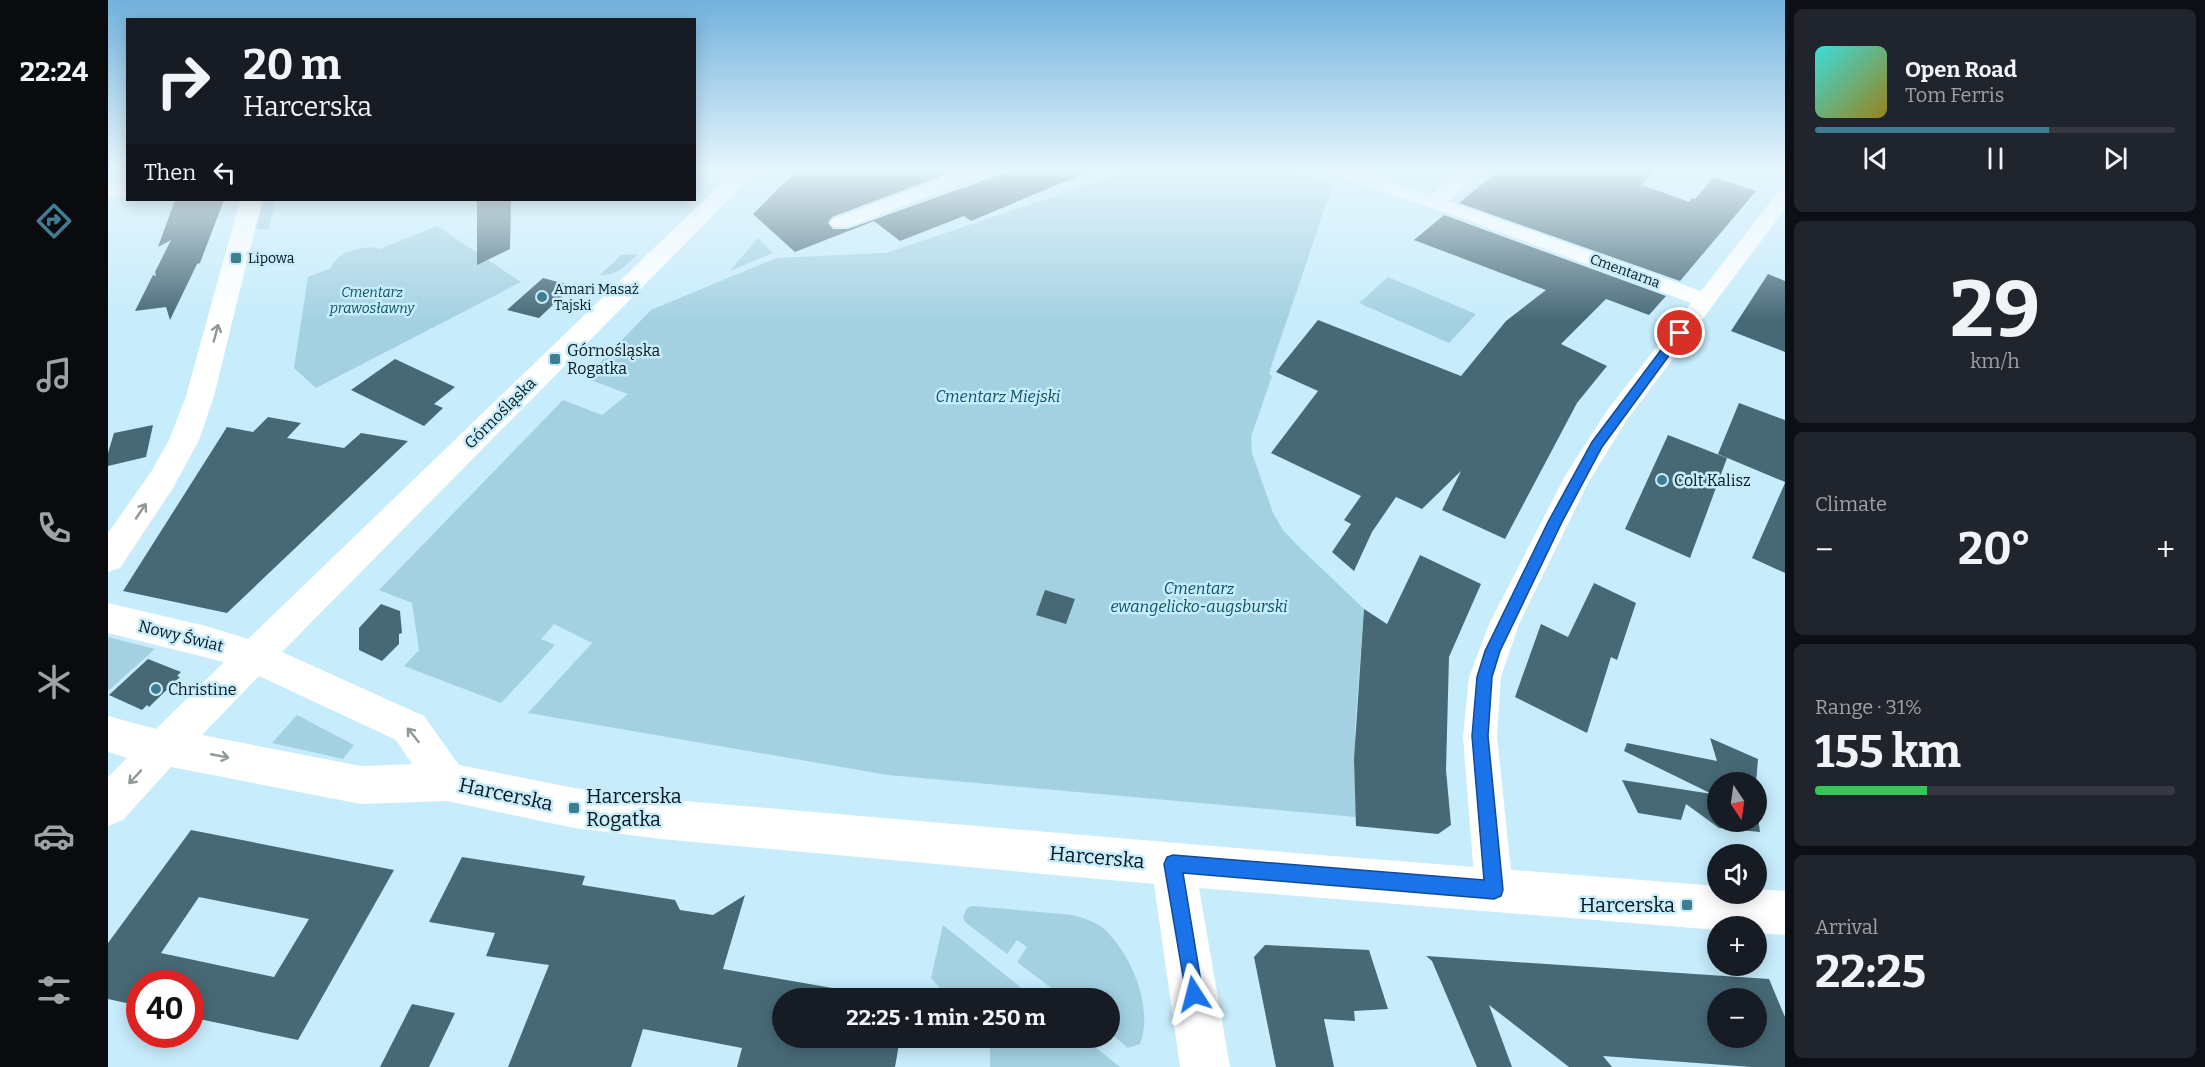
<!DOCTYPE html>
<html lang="en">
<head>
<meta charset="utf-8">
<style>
  :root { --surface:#171b24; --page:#20242c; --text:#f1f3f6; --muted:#9ea1a6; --line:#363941; --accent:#3f7d93 }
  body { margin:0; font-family:Bitter,serif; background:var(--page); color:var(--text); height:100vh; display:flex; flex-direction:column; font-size:22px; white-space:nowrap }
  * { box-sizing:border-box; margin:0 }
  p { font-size:20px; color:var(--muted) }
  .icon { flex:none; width:33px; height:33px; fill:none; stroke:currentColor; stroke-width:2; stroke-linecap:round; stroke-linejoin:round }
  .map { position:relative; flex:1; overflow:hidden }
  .side { display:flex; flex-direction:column; gap:9px; padding:9px; background:#0d0f14; width:420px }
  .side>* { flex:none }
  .banner { position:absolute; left:18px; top:18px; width:570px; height:183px; border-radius:0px; box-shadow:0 3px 15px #0003; background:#171b24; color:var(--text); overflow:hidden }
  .needle { width:39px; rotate:167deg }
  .fabs { position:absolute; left:1599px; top:772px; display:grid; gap:12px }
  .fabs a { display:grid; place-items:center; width:60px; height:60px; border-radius:50%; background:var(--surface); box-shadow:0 3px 15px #0003; font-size:30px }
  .speed { position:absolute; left:18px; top:970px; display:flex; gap:12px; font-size:30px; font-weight:700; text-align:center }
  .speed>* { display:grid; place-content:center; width:78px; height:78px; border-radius:50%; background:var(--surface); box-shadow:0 3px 15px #0003; line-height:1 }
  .speed .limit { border:9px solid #d22; background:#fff; color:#111 }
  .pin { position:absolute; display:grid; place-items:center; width:51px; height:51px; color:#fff; margin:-26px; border:3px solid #fff; border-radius:50%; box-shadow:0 2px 6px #0007 }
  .me { position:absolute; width:66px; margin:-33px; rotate:351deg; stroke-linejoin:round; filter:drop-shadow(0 0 4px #0008) }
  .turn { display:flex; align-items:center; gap:21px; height:126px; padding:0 18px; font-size:27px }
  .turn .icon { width:78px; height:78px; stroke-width:2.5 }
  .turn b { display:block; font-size:42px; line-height:51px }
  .then { display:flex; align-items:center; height:57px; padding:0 18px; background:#0003; gap:12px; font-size:22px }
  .big { font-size:45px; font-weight:700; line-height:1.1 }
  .side .card { flex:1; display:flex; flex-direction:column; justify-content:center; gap:9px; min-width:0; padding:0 21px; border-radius:9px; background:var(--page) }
  .side .dial { align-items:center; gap:0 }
  .dial b { font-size:78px; line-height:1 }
  .song { display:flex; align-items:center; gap:18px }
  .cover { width:72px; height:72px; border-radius:9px; background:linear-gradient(135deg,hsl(180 70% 55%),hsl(50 70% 35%)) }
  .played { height:6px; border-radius:3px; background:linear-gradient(90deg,var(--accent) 65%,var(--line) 65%) }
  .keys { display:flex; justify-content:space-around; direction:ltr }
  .heat { display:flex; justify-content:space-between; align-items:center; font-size:33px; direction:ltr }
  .charge { height:9px; border-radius:4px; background:linear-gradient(90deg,#34c759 31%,var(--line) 0) }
  .trip { position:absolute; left:664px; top:988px; width:348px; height:60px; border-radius:30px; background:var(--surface); box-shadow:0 3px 15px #0003; font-weight:700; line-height:60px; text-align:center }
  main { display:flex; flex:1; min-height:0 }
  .tab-bar { display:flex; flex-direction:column; width:108px; justify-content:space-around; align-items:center; background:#090b0e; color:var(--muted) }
  .tab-bar .icon { width:42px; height:42px }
  .tab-bar .active { color:var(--accent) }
  .tab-bar b { font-size:27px; color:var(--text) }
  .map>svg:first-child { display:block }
</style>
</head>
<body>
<main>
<nav class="tab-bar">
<b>22:24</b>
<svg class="icon active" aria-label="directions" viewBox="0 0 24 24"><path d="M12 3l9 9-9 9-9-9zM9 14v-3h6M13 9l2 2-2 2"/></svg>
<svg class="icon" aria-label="music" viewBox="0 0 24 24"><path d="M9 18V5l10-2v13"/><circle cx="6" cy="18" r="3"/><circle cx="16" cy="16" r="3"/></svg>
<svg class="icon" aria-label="phone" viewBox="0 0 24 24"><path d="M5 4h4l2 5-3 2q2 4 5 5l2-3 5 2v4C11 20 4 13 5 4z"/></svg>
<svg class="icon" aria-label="climate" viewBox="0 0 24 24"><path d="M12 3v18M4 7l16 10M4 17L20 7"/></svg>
<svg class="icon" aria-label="car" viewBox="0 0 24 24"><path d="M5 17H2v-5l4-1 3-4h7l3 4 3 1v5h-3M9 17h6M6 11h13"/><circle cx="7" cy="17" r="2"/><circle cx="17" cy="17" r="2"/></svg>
<svg class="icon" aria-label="filters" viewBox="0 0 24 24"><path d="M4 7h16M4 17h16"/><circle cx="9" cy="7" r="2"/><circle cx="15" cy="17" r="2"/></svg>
</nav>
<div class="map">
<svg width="1677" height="1067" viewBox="0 0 1677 1067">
  <rect width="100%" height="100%" fill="#c7ecfb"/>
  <path fill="#a4d1e2" d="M 1021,171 L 1184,171 L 1225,184 L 1163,367 L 1161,374 L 1164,376 L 1143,437 L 1144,453 L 1165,513 L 1175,530 L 1189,545 L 1256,609 L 1247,729 L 1248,817 L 780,775 L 420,713 L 484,643 L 446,624 L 433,639 L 447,645 L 393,703 L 296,666 L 311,650 L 304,603 L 271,590 L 455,400 L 494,415 L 520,394 L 477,378 L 543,310 L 668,258 L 778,253 Z
    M 156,200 L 167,200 L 161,229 L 148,229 Z
    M 329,226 L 413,282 L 208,388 L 186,368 L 200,277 L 223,268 C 228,252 256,244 272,249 Z
    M 650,238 L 665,253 L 622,271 Z
    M 530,254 C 518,265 509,276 492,275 L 513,255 Z
    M 1280,277 L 1368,314 L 1341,343 L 1251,303 Z
    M 0,637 L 47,649 L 0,691 Z
    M 189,715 L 246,745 L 235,759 L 164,743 Z
    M 864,906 L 965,915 C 975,918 986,921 995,928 C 1023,953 1046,1007 1032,1044 L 1020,1048 L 1002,1033 L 1002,999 L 958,999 L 909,962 L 919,947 L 909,940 L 899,954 L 857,922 L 855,917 L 859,908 Z
    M 835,925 L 927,999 L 841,999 L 823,978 Z
    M 875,1038 L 976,1038 L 1012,1067 L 882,1067 L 882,1047 Z"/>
  <path fill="#476976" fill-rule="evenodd" d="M 688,171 L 829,171 L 836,175 L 724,217 L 720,223 L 725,229 L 740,229 L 902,171 L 982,171 L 863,221 L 856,216 L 792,241 L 766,221 L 687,252 L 645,214 Z
    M 1390,171 L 1545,171 L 1534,185 L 1581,202 L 1584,198 L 1587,199 L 1606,177 L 1648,191 L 1572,281 L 1351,203 Z
    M 67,200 L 116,200 L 92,263 L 89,264 L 62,320 L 58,307 L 27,311 L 45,275 L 48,276 L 47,272 L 63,240 L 50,247 Z
    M 369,200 L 403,200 L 402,249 L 369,265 Z
    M 1336,215 L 1558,296 L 1541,315 L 1498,299 L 1453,344 L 1499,366 L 1469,403 L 1397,539 L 1334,510 L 1353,471 L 1314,509 L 1288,497 L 1264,532 L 1246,571 L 1224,552 L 1243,524 L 1236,520 L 1253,496 L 1163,453 L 1210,391 L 1168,372 L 1210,320 L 1353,376 L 1398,321 L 1438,290 L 1306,240 Z
    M 1660,274 L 1677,281 L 1677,352 L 1623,331 Z
    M 435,278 L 465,286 L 431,318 L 399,310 Z
    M 287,359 L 347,387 L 326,404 L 335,408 L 316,426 L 243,390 Z
    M 1631,403 L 1677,420 L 1677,482 L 1610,454 Z
    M 160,417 L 193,423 L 179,438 L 236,448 L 253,433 L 300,441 L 119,613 L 15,591 L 119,427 L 145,432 Z
    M 45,425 L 38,457 L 0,466 L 0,453 L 6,433 Z
    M 1560,435 L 1619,458 L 1582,558 L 1517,529 Z
    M 1677,483 L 1677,573 L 1644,558 Z
    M 1312,555 L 1373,584 L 1341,657 L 1338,770 L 1343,825 L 1330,834 L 1248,826 L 1246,759 L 1256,609 L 1279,624 Z
    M 1486,583 L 1528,603 L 1509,660 L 1503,657 L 1479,733 L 1407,697 L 1433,624 L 1460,637 Z
    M 937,590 L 967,599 L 958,624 L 928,615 Z
    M 273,604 L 292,611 L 294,633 L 291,634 L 291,644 L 274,661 L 251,650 L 251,628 Z
    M 40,659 L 73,672 L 69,676 L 72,677 L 41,707 L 39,705 L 34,710 L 1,695 Z
    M 1602,738 L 1650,759 L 1648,783 L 1610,783 L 1610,822 L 1648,822 L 1648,804 L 1652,832 L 1611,828 L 1578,804 L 1573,820 L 1530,813 L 1514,780 L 1604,794 L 1516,751 L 1519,743 L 1609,761 Z
    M 83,830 L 286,870 L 190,1040 L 82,1017 L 82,984 L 32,984 L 32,1006 L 0,999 L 0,943 ZM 91,897 L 201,919 L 166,977 L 53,953 Z
    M 354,857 L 477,876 L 474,885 L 567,900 L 572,910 L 605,915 L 637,895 L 615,969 L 776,997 L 675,999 L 675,1038 L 769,1038 L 769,1040 L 791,1044 L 787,1067 L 629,1067 L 634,1048 L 535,1029 L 523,1067 L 400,1067 L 441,965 L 378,956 L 387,933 L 321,922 Z
    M 1157,945 L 1261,950 L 1280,1009 L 1246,1011 L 1247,1021 L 1216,1019 L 1226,1067 L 1168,1067 L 1146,957 Z
    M 1318,956 L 1661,979 L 1677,1017 L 1677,1067 L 1643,1067 L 1495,1056 L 1504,1067 L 1461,1067 L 1381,1005 L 1404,1067 L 1369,1067 L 1324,961 ZM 1610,999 L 1648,999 L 1648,1038 L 1610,1038 Z
    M 304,1004 L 347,1013 L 321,1067 L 272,1067 Z"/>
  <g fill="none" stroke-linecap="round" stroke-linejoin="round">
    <path fill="#fff" fill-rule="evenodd" d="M 853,171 L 880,171 L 877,175 L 739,227 L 725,227 L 722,223 L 725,219 Z
      M 1222,171 L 1250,171 L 1323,195 L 1352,171 L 1372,171 L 1340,201 L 1593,291 L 1670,192 L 1677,190 L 1677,209 L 1518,421 L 1480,483 L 1411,624 L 1393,677 L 1389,736 L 1405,890 L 1399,903 L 1386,909 L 1373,903 L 1367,890 L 1355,736 L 1361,677 L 1381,624 L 1458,474 L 1500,409 L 1583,303 L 1359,220 L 1225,175 Z
      M 20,183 L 20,195 L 0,198 L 0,186 Z"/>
    <path fill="#fff" fill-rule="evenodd" d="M 626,171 L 649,171 L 174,652 L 316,716 L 351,765 L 466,788 L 553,799 L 1187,853 L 1610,886 L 1610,894 L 1648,894 L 1648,889 L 1677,891 L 1677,935 L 1648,933 L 1648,927 L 1610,927 L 1610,930 L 1091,888 L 1122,1067 L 1072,1067 L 1046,884 L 553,839 L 466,828 L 339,801 L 253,804 L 63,767 L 15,820 L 0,826 L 0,777 L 19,758 L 0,752 L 0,716 L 48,729 L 116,662 L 0,633 L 0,603 L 98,626 L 140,639 ZM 151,676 L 288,740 L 304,764 L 253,766 L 94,735 Z
      M 132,200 L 154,200 L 106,396 L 91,440 L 65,488 L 12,568 L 0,572 L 0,533 L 43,472 L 61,440 L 78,396 Z"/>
  </g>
  <defs><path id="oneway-shaft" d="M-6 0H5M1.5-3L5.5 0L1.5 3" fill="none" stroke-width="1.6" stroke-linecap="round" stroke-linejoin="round" transform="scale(1.5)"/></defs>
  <g stroke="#909799">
    <use href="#oneway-shaft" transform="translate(108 333) rotate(-75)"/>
    <use href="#oneway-shaft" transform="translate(33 511) rotate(-56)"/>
    <use href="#oneway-shaft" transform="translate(305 735) rotate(-129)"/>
    <use href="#oneway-shaft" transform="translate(112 756) rotate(11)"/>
    <use href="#oneway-shaft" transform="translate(27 777) rotate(133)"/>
  </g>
  <linearGradient id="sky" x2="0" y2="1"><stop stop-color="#71b1dc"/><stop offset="0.53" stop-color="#e6f6fd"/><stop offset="1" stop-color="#e6f6fd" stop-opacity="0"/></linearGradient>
  <rect width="1677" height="320" fill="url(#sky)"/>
  <path fill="#1a73e8" stroke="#114b97" stroke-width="1.5" d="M 1572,329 L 1578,333 L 1576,335 L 1494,447 L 1454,522 L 1392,651 L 1384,677 L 1380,736 L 1395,890 L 1393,896 L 1386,899 L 1075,873 L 1095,994 L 1093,1000 L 1086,1003 L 1079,1000 L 1056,864 L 1059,857 L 1065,855 L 1376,880 L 1364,736 L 1369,677 L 1377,651 L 1440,522 L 1484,442 L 1568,330 Z"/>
  <g fill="#3f7d93" stroke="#c7ecfb" stroke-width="2">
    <rect x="122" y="252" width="12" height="12" rx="3"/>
    <circle cx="434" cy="297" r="6"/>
    <rect x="441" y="353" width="12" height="12" rx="3"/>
    <circle cx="1554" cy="480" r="6"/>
    <circle cx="48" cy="689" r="6"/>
    <rect x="460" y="802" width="12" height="12" rx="3"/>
    <rect x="1573" y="899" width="12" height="12" rx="3"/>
  </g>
  <g text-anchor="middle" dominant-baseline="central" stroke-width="5" stroke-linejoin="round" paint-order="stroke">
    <g font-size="14" fill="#09171d" stroke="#c7ecfb" text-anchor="start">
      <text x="140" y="258">Lipowa</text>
      <text x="446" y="289">Amari Masaż<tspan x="446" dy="16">Tajski</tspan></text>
    </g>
    <g font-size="14" fill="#09171d" stroke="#c7ecfb">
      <text transform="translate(1517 271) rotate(20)">Cmentarna</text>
    </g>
    <g font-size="14" font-style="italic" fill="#0d5165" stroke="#c7ecfb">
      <text x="264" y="292">Cmentarz<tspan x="264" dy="16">prawosławny</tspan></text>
    </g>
    <g font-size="16" fill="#09171d" stroke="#c7ecfb" text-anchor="start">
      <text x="459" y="350">Górnośląska<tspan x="459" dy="18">Rogatka</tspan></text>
      <text x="1566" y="480">Colt Kalisz</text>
      <text x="60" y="689">Christine</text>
    </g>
    <g font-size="16" font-style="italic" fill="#0d5165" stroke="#c7ecfb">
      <text x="890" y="396">Cmentarz Miejski</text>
      <text x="1091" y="588">Cmentarz<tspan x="1091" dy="18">ewangelicko-augsburski</tspan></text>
    </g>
    <g font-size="16" fill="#09171d" stroke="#c7ecfb">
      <text transform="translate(392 413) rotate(-45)">Górnośląska</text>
      <text transform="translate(73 636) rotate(14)">Nowy Świat</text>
    </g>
    <g font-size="20" fill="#09171d" stroke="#c7ecfb">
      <text transform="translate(398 794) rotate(12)">Harcerska</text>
      <text transform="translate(989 857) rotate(5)">Harcerska</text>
    </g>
    <g font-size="20" fill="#09171d" stroke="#c7ecfb" text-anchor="start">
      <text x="478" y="796">Harcerska<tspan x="478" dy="23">Rogatka</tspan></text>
      <text x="1567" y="905" text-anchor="end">Harcerska</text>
    </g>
  </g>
</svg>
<div class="fabs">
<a><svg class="needle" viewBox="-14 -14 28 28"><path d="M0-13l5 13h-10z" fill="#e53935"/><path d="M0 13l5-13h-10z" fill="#9ea1a6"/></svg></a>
<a><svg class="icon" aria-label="sound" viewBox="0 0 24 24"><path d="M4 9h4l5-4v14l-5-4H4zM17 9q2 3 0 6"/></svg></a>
<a>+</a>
<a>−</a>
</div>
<div class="speed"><div class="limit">40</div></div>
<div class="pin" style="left:1572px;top:333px;background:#d93025"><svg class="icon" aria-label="arrive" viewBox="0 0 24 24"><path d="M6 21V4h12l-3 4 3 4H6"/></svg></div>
<svg class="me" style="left:1086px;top:994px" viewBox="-20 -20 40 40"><path d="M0-17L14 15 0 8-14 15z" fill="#1a73e8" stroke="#fff" stroke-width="4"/></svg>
<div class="trip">22:25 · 1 min · 250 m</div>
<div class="banner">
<div class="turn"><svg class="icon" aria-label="right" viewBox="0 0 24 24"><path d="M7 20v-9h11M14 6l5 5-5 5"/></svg><div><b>20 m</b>Harcerska</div></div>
<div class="then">Then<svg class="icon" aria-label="left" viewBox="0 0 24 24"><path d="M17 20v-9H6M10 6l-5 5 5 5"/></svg></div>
</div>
</div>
<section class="side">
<div class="card">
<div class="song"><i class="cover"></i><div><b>Open Road</b><p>Tom Ferris</p></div></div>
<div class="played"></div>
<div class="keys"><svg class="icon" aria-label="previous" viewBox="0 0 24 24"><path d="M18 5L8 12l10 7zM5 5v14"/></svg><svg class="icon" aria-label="pause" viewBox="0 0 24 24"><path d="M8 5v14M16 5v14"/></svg><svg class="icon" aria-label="next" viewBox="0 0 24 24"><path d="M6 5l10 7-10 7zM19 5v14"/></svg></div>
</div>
<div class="card dial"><b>29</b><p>km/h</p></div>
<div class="card"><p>Climate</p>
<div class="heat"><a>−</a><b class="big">20°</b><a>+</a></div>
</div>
<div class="card"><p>Range · 31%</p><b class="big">155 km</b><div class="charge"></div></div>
<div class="card"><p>Arrival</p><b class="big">22:25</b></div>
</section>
</main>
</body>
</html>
